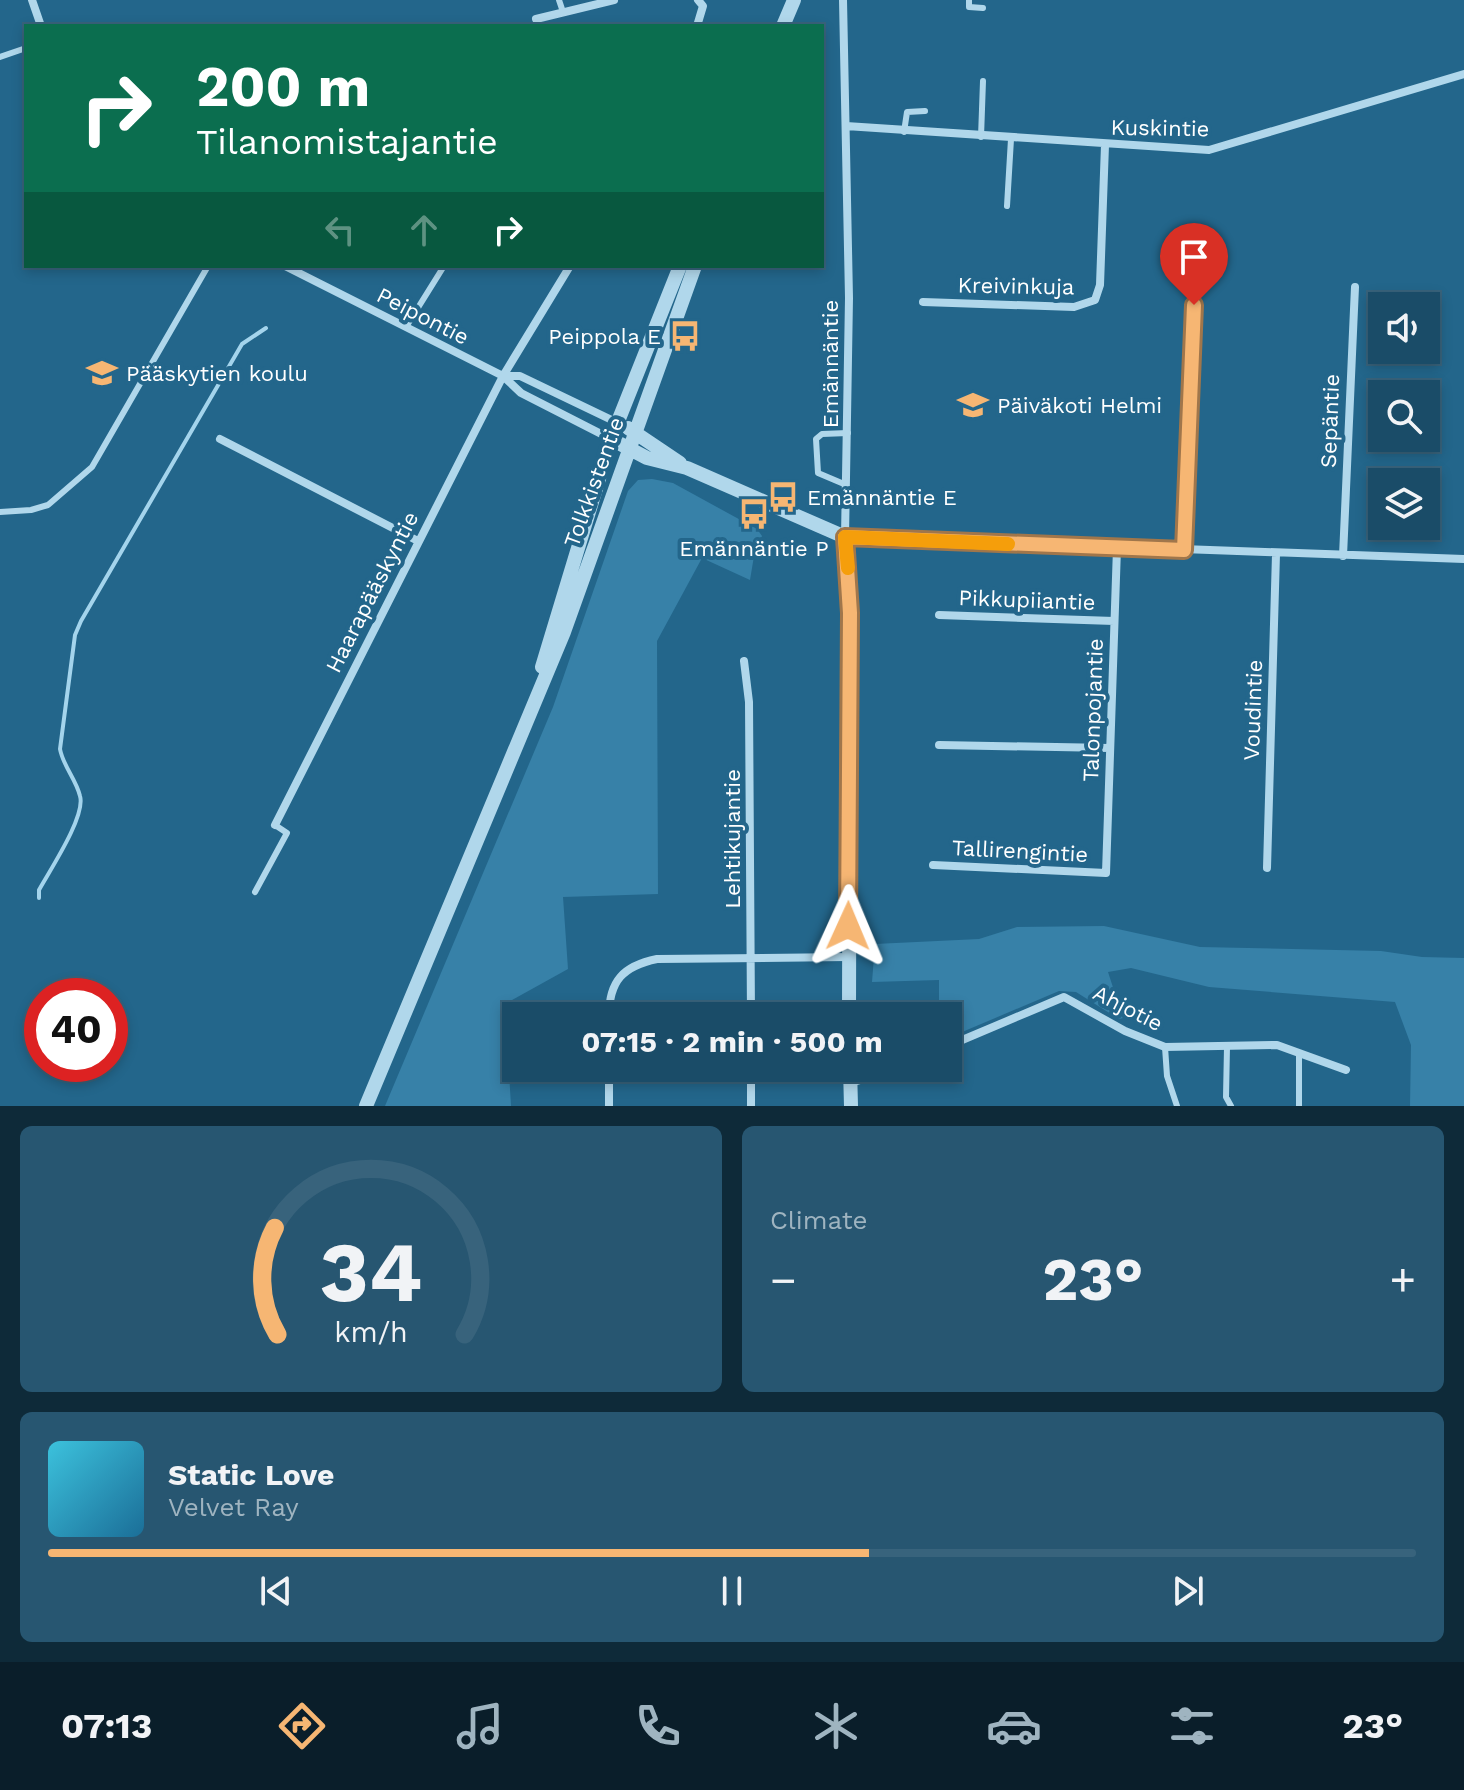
<!DOCTYPE html>
<html lang="en">
<head>
<meta charset="utf-8">
<style>
  :root { --surface:#1a4c68; --page:#275671; --text:#f1f3f6; --muted:#9fb4c0; --line:#38637c; --accent:#f6b673 }
  body { margin:0; font-family:"Work Sans",sans-serif; background:var(--page); color:var(--text); height:100vh; display:flex; flex-direction:column; font-size:30px; white-space:nowrap }
  * { box-sizing:border-box; margin:0 }
  p { font-size:26px; color:var(--muted) }
  .icon { flex:none; width:44px; height:44px; fill:none; stroke:currentColor; stroke-width:2; stroke-linecap:round; stroke-linejoin:round }
  .map { position:relative; height:1106px; overflow:hidden }
  .details { display:flex; flex-direction:column; gap:20px; padding:20px; background:#0e2a39; flex:1 }
  .details>* { flex:none }
  .top-card { position:absolute; left:24px; top:24px; width:800px; height:244px; border-radius:0px; box-shadow:0 4px 12px #0003,0 0 0 2px var(--line); background:#0b6e4f; color:#fff; overflow:hidden }
  .controls { position:absolute; left:1368px; top:292px; display:grid; gap:16px }
  .controls a { display:grid; place-items:center; width:72px; height:72px; border-radius:0px; background:var(--surface); box-shadow:0 4px 12px #0003,0 0 0 2px var(--line); font-size:40px }
  .speed { position:absolute; left:24px; top:978px; display:flex; gap:16px; font-size:40px; font-weight:700; text-align:center }
  .speed>* { display:grid; place-content:center; width:104px; height:104px; border-radius:50%; background:var(--surface); box-shadow:0 4px 12px #0003,0 0 0 2px var(--line); line-height:1 }
  .speed .limit { border:12px solid #d22; background:#fff; color:#111 }
  .pin { position:absolute; display:grid; place-items:center; width:68px; height:68px; color:#fff; margin:-82px -34px; border-radius:50% 50% 50% 0; rotate:-45deg; box-shadow:0 0 8px #0007 }
  .pin .icon { rotate:45deg }
  .me { position:absolute; width:88px; margin:-44px; rotate:1deg; stroke-linejoin:round; filter:drop-shadow(0 0 6px #0008) }
  .turn { display:flex; align-items:center; gap:28px; height:168px; padding:0 40px; font-size:36px }
  .turn .icon { width:104px; height:104px; stroke-width:2.5 }
  .turn b { display:block; font-size:56px; line-height:68px }
  .lanes { display:flex; align-items:center; height:76px; padding:0 40px; background:#0003; justify-content:center; gap:40px; direction:ltr }
  .lanes .off { opacity:.35 }
  .big { font-size:60px; font-weight:700; line-height:1.1 }
  .details .widget { flex:1; display:flex; flex-direction:column; justify-content:center; gap:12px; min-width:0; padding:0 28px; border-radius:12px; background:var(--page) }
  .details .dial { align-items:center; gap:0 }
  .dial svg { height:208px; overflow:visible; fill:none; stroke:var(--line); stroke-width:7; stroke-linecap:round; text-anchor:middle }
  .dial text { fill:var(--text); stroke:none }
  .song { display:flex; align-items:center; gap:24px }
  .cover { width:96px; height:96px; border-radius:12px; background:linear-gradient(135deg,hsl(190 70% 55%),hsl(200 70% 35%)) }
  .played { height:8px; border-radius:4px; background:linear-gradient(90deg,var(--accent) 60%,var(--line) 60%) }
  .keys { display:flex; justify-content:space-around; direction:ltr }
  .heat { display:flex; justify-content:space-between; align-items:center; font-size:44px; direction:ltr }
  .details .tiles { flex:1; display:grid; gap:20px; grid-template-columns:1fr 1fr }
  .widget:last-child { grid-column:span 2 }
  .trip { position:absolute; left:502px; top:1002px; width:460px; height:80px; border-radius:0px; background:var(--surface); box-shadow:0 4px 12px #0003,0 0 0 2px var(--line); font-weight:700; line-height:80px; text-align:center }
  .tabs { display:flex; height:128px; justify-content:space-around; align-items:center; background:#0a1e2a; color:var(--muted) }
  .tabs .icon { width:56px; height:56px }
  .tabs .current { color:var(--accent) }
  .tabs b { font-size:36px; color:var(--text) }
  .map>svg:first-child { display:block }
</style>
</head>
<body>
<div class="map">
<svg width="1464" height="1106" viewBox="0 0 1464 1106">
  <rect width="100%" height="100%" fill="#23668b"/>
  <path fill="#3781a8" d="M 652,479 L 673,483 L 757,529 L 762,536 L 754,556 L 750,580 L 702,558 L 657,641 L 658,894 L 563,897 L 568,969 L 505,1004 L 511,1106 L 385,1106 L 553,707 L 628,491 L 638,480 Z
    M 1104,926 L 1200,947 L 1381,951 L 1422,957 L 1464,958 L 1464,1106 L 1410,1106 L 1411,1045 L 1395,1002 L 1209,987 L 1131,968 L 1108,972 L 1123,1018 L 1119,1019 L 1076,992 L 1059,991 L 948,1038 L 948,1016 L 939,1016 L 939,980 L 872,982 L 875,944 L 979,939 L 1017,927 Z"/>
  <g fill="none" stroke-linecap="round" stroke-linejoin="round">
    <path stroke="#a4d4ec" stroke-width="4" d="M 39,898 L 39,890 C 50,870 86,816 80,796 C 76,779 63,766 60,749 L 75,635 L 81,621 L 242,344 L 266,328"/>
    <path stroke="#b0d7eb" stroke-width="6" d="M 559,0 L 563,12
      M 969,0 L 969,7 L 983,8
      M 0,57 L 26,48
      M 904,132 L 907,112 L 925,111
      M 981,137 L 983,81
      M 1007,206 L 1011,139
      M 406,327 L 444,266
      M 844,484 L 818,473 L 816,439 L 822,434 L 848,433
      M 0,512 L 31,510 L 48,505 L 92,467 L 208,266
      M 255,892 L 287,833 L 275,825
      M 1165,1047 L 1167,1076 L 1177,1106
      M 1227,1047 L 1226,1097 L 1231,1106
      M 1299,1106 L 1299,1053"/>
    <path stroke="#b0d7eb" stroke-width="8" d="M 32,0 L 41,26
      M 843,0 L 849,298 L 845,537 L 1464,559
      M 536,19 L 614,0
      M 697,26 L 703,6 L 698,0
      M 846,126 L 1209,150 L 1464,74
      M 285,266 L 503,376 L 520,376 L 618,423
      M 923,302 L 1074,307 L 1095,300 L 1100,285 L 1105,145
      M 503,376 L 521,393 L 611,439
      M 220,439 L 418,541
      M 1184,550 L 1194,305
      M 1343,556 L 1355,287
      M 939,615 L 1114,621
      M 744,661 L 749,702 L 751,1016
      M 939,745 L 1109,748
      M 275,825 L 503,376 L 570,266
      M 933,865 L 1106,873 L 1117,548
      M 1267,868 L 1276,554
      M 609,1016 C 609,981 623,966 657,959 L 848,957
      M 948,1046 L 1064,997 L 1125,1031 L 1165,1047 L 1277,1045 L 1346,1070
      M 609,1068 L 609,1106
      M 751,1068 L 751,1106
      M 851,1083 L 896,1068"/>
    <path stroke="#b0d7eb" stroke-width="14" d="M 783,26 L 794,0
      M 628,428 L 680,463
      M 611,439 L 647,458 L 687,468 L 845,537 L 850,613 L 849,1016
      M 542,667 L 611,439 L 680,266
      M 850,1068 L 851,1106
      M 366,1106 L 564,632 L 695,266"/>
  </g>
  <g fill="none" stroke-linecap="round" stroke-linejoin="round">
    <defs>
      <path id="route" d="M 848,926 L 850,613 L 845,537 L 1184,550 L 1194,305"/>
    </defs>
    <use href="#route" stroke="#a0764b" stroke-width="20"/>
    <use href="#route" stroke="#f6b673" stroke-width="14"/>
    <path stroke="#f59e0b" stroke-width="14" d="M 848,568 L 845,537 L 1008,544"/>
  </g>
  <defs>
    <symbol id="bus-bare" viewBox="-9 -9 18 18"><path d="M-5-6H5V4H4V6H2V4H-2V6H-4V4H-5ZM-3.5-4V0h7V-4ZM-3.5 1.2v1.5H-2V1.2ZM2 1.2v1.5H3.5V1.2Z" fill="#f6b673" stroke="#23668b" stroke-width="2.5" paint-order="stroke"/></symbol>
    <symbol id="school-bare" viewBox="-9 -9 18 18"><path d="M0-5L7-2L0 1L-7-2ZM-4 1L0 2.5L4 1V4Q0 6-4 4Z" fill="#f6b673" stroke="#23668b" stroke-width="2.5" paint-order="stroke"/></symbol>
  </defs>
  <g fill-rule="evenodd">
    <use href="#bus-bare" x="663" y="314" width="44" height="44"/>
    <use href="#school-bare" x="80" y="351" width="44" height="44"/>
    <use href="#school-bare" x="951" y="383" width="44" height="44"/>
    <use href="#bus-bare" x="761" y="475" width="44" height="44"/>
    <use href="#bus-bare" x="732" y="492" width="44" height="44"/>
  </g>
  <g text-anchor="middle" dominant-baseline="central" stroke-width="8" stroke-linejoin="round" paint-order="stroke">
    <g font-size="22" fill="#fff" stroke="#23668b">
      <text transform="translate(1160 128) rotate(1)">Kuskintie</text>
      <text transform="translate(1016 286) rotate(1)">Kreivinkuja</text>
      <text transform="translate(423 316) rotate(27)">Peipontie</text>
      <text transform="translate(830 364) rotate(-90)">Emännäntie</text>
      <text transform="translate(1330 421) rotate(-88)">Sepäntie</text>
      <text transform="translate(594 482) rotate(-70)">Tolkkistentie</text>
      <text transform="translate(372 592) rotate(-63)">Haarapääskyntie</text>
      <text transform="translate(1027 600) rotate(2)">Pikkupiiantie</text>
      <text transform="translate(1093 710) rotate(-88)">Talonpojantie</text>
      <text transform="translate(1253 710) rotate(-88)">Voudintie</text>
      <text transform="translate(732 839) rotate(-90)">Lehtikujantie</text>
      <text transform="translate(1020 851) rotate(3)">Tallirengintie</text>
      <text transform="translate(1128 1008) rotate(27)">Ahjotie</text>
    </g>
    <g font-size="22" fill="#fff" stroke="#23668b" text-anchor="start">
      <text x="661" y="336" text-anchor="end">Peippola E</text>
      <text x="126" y="373">Pääskytien koulu</text>
      <text x="997" y="405">Päiväkoti Helmi</text>
      <text x="807" y="497">Emännäntie E</text>
      <text x="754" y="548" text-anchor="middle">Emännäntie P</text>
    </g>
  </g>
</svg>
<div class="controls">
<a><svg class="icon" aria-label="sound" viewBox="0 0 24 24"><path d="M4 9h4l5-4v14l-5-4H4zM17 9q2 3 0 6"/></svg></a>
<a><svg class="icon" aria-label="search" viewBox="0 0 24 24"><circle cx="10" cy="10" r="6"/><path d="M15 15l6 6"/></svg></a>
<a><svg class="icon" aria-label="layers" viewBox="0 0 24 24"><path d="M12 4l9 5-9 5-9-5zM3 14l9 5 9-5"/></svg></a>
</div>
<div class="speed"><div class="limit">40</div></div>
<div class="pin" style="left:1194px;top:305px;background:#d93025"><svg class="icon" aria-label="arrive" viewBox="0 0 24 24"><path d="M6 21V4h12l-3 4 3 4H6"/></svg></div>
<svg class="me" style="left:848px;top:926px" viewBox="-20 -20 40 40"><path d="M0-17L14 15 0 8-14 15z" fill="#f6b673" stroke="#fff" stroke-width="4"/></svg>
<div class="trip">07:15 · 2 min · 500 m</div>
<div class="top-card">
<div class="turn"><svg class="icon" aria-label="right" viewBox="0 0 24 24"><path d="M7 20v-9h11M14 6l5 5-5 5"/></svg><div><b>200 m</b>Tilanomistajantie</div></div>
<div class="lanes"><svg class="icon off" aria-label="left" viewBox="0 0 24 24"><path d="M17 20v-9H6M10 6l-5 5 5 5"/></svg><svg class="icon off" aria-label="ahead" viewBox="0 0 24 24"><path d="M12 20V5M6 11l6-6 6 6"/></svg><svg class="icon" aria-label="right" viewBox="0 0 24 24"><path d="M7 20v-9h11M14 6l5 5-5 5"/></svg></div>
</div>
</div>
<section class="details">
<div class="tiles">
<div class="widget dial"><svg viewBox="0 0 100 80">
<path d="M14 69A42 42 0 1 1 86 69"/>
<path d="M14 69A42 42 0 0 1 13 28" stroke="#f6b673"/>
<text x="50" y="56" font-size="32" font-weight="700">34</text>
<text x="50" y="72" font-size="11">km/h</text>
</svg></div>
<div class="widget"><p>Climate</p>
<div class="heat"><a>−</a><b class="big">23°</b><a>+</a></div>
</div>
<div class="widget">
<div class="song"><i class="cover"></i><div><b>Static Love</b><p>Velvet Ray</p></div></div>
<div class="played"></div>
<div class="keys"><svg class="icon" aria-label="previous" viewBox="0 0 24 24"><path d="M18 5L8 12l10 7zM5 5v14"/></svg><svg class="icon" aria-label="pause" viewBox="0 0 24 24"><path d="M8 5v14M16 5v14"/></svg><svg class="icon" aria-label="next" viewBox="0 0 24 24"><path d="M6 5l10 7-10 7zM19 5v14"/></svg></div>
</div>
</div>
</section>
<nav class="tabs">
<b>07:13</b>
<svg class="icon current" aria-label="directions" viewBox="0 0 24 24"><path d="M12 3l9 9-9 9-9-9zM9 14v-3h6M13 9l2 2-2 2"/></svg>
<svg class="icon" aria-label="music" viewBox="0 0 24 24"><path d="M9 18V5l10-2v13"/><circle cx="6" cy="18" r="3"/><circle cx="16" cy="16" r="3"/></svg>
<svg class="icon" aria-label="phone" viewBox="0 0 24 24"><path d="M5 4h4l2 5-3 2q2 4 5 5l2-3 5 2v4C11 20 4 13 5 4z"/></svg>
<svg class="icon" aria-label="climate" viewBox="0 0 24 24"><path d="M12 3v18M4 7l16 10M4 17L20 7"/></svg>
<svg class="icon" aria-label="car" viewBox="0 0 24 24"><path d="M5 17H2v-5l4-1 3-4h7l3 4 3 1v5h-3M9 17h6M6 11h13"/><circle cx="7" cy="17" r="2"/><circle cx="17" cy="17" r="2"/></svg>
<svg class="icon" aria-label="filters" viewBox="0 0 24 24"><path d="M4 7h16M4 17h16"/><circle cx="9" cy="7" r="2"/><circle cx="15" cy="17" r="2"/></svg>
<b>23°</b>
</nav>
</body>
</html>
